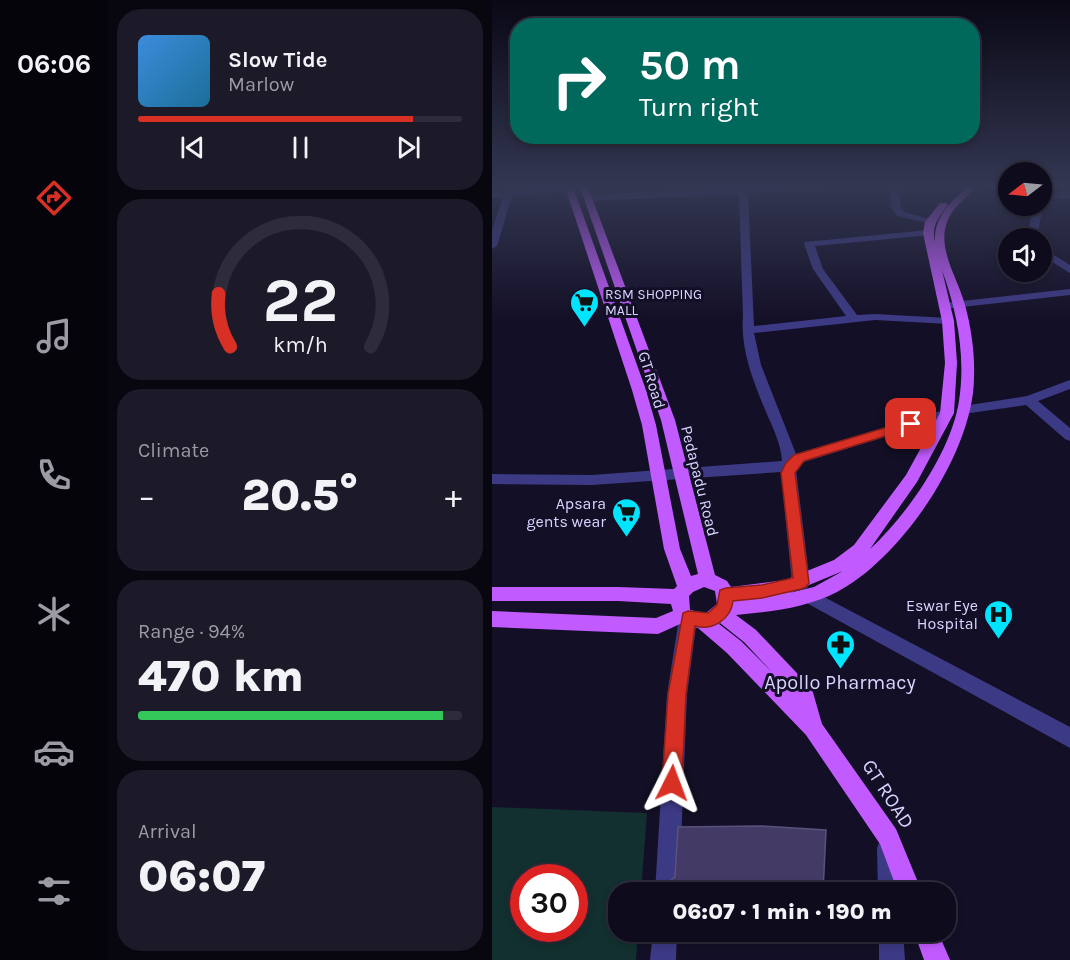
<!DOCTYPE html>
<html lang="en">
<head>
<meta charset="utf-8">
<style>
  :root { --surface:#0e0b1c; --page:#1c1929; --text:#f1f3f6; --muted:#9b9ba3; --line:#2e2b3b; --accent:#d93025 }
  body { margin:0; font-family:Karla,sans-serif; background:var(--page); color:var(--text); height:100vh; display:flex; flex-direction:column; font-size:22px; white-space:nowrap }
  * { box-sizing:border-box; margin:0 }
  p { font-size:20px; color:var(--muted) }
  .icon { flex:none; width:33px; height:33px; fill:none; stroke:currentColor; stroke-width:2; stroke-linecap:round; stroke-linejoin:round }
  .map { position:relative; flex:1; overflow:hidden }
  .drawer { display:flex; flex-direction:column; gap:9px; padding:9px; background:#08060f; width:384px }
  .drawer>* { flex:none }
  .hud { position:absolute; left:18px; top:18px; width:470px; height:126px; border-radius:24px; box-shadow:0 3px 9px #0003,0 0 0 2px var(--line); background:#00695c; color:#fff; overflow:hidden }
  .needle { width:39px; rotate:254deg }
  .tools { position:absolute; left:506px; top:162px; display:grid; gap:12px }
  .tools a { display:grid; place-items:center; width:54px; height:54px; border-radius:50%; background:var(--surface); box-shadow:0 3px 9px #0003,0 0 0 2px var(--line); font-size:30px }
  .speed { position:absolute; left:18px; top:864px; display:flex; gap:12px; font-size:30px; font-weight:700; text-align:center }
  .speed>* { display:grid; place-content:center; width:78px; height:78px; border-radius:50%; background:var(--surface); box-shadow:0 3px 9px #0003,0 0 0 2px var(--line); line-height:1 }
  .speed .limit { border:9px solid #d22; background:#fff; color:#111 }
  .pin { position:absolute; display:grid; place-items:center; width:51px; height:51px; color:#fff; margin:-26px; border-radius:12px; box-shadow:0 3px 9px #0006 }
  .me { position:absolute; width:66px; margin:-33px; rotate:3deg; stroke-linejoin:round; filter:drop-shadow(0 0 4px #0008) }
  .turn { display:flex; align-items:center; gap:21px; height:126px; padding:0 30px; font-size:27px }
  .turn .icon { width:78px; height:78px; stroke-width:2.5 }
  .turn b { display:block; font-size:42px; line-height:51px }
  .big { font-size:45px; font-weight:800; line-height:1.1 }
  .drawer .tile { flex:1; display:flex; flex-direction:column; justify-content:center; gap:9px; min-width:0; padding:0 21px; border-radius:24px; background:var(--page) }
  .drawer .dial { align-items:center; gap:0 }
  .dial svg { height:156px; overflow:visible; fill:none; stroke:var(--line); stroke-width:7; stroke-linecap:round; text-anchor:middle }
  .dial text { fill:var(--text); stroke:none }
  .song { display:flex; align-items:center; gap:18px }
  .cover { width:72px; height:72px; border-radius:9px; background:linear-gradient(135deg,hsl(210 70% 55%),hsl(200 70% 35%)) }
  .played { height:6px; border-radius:3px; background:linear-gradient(90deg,var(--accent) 85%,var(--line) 85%) }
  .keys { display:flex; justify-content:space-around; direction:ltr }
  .heat { display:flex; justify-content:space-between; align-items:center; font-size:33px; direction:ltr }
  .charge { height:9px; border-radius:4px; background:linear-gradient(90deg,#34c759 94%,var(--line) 0) }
  .trip { position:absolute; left:116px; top:882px; width:348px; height:60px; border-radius:24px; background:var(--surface); box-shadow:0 3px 9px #0003,0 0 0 2px var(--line); font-weight:800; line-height:60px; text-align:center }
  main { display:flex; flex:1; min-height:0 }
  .tabs { display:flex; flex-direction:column; width:108px; justify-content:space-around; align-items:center; background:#06040b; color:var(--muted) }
  .tabs .icon { width:42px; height:42px }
  .tabs .current { color:var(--accent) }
  .tabs b { font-size:27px; color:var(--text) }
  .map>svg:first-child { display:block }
</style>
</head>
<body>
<main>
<nav class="tabs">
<b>06:06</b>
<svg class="icon current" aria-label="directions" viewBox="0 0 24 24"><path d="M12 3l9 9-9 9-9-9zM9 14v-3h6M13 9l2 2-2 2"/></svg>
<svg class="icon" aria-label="music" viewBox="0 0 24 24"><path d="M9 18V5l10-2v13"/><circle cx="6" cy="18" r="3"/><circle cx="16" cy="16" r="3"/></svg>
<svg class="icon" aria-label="phone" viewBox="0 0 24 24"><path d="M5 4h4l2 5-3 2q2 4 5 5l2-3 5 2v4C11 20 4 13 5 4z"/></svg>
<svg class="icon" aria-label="climate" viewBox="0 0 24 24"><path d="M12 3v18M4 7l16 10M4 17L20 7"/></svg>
<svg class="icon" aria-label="car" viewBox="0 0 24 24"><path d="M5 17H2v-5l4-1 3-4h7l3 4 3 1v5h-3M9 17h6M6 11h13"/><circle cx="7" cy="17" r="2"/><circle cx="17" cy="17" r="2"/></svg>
<svg class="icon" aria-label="filters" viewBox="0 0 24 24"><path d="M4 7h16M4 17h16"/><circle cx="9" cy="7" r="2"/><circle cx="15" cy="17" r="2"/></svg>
</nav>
<section class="drawer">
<div class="tile">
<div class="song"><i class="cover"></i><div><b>Slow Tide</b><p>Marlow</p></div></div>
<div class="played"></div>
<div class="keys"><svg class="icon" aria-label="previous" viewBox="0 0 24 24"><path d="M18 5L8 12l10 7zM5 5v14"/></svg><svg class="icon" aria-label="pause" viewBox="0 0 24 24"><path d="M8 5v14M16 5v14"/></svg><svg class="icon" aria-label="next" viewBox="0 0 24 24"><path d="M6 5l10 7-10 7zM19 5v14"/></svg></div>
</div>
<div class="tile dial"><svg viewBox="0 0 100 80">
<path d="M14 69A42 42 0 1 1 86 69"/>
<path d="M14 69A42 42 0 0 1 8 42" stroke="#d93025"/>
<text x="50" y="56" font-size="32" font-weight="700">22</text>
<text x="50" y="72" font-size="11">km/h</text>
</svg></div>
<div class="tile"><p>Climate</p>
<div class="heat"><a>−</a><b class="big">20.5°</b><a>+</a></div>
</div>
<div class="tile"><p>Range · 94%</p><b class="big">470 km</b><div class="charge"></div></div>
<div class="tile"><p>Arrival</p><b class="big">06:07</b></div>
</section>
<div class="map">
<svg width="578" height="960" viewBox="0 0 578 960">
  <rect width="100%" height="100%" fill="#130f26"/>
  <path fill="#12302f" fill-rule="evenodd" d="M 0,807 L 155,813 L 149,892 L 126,892 L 126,932 L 146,932 L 144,960 L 0,960 ZM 32,878 L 82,878 L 82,928 L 32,928 Z"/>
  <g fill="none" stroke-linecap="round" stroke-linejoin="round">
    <path fill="#3d3a85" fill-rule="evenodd" d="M 56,187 L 91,187 L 87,190 L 20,196 L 5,246 L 0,249 L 0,230 L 11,197 L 0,198 L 0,192 Z
      M 247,187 L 334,187 L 330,190 L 256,193 L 262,326 L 354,316 L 321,269 L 312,244 L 313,242 L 436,230 L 441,233 L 439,235 L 323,246 L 331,269 L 365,315 L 383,314 L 456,318 L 462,321 L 456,324 L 383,320 L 262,333 L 269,365 L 304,454 L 455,409 L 462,413 L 460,416 L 312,462 L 304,470 L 318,583 L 315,588 L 309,590 L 303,588 L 300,583 L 289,472 L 100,485 L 0,484 L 0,474 L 100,475 L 290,461 C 289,444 281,428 274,412 C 261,381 248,348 251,316 L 247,194 L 96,201 L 91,198 L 96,195 Z
      M 398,187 L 406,187 L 409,207 L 412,212 L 441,220 L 441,224 L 405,216 L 399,207 Z
      M 549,192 L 578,192 L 578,198 L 549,198 Z
      M 549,204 L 551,206 L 546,232 L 549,238 L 539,238 L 536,232 L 541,206 Z
      M 549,247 L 578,265 L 578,273 L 549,255 Z
      M 578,289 L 578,295 L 452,309 L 446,306 L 452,303 Z
      M 578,380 L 578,389 L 546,401 L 578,428 L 578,441 L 573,439 L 534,405 L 471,414 L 464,410 L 471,406 L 535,396 Z
      M 317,589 L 578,727 L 578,748 L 311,601 L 308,596 L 311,591 Z
      M 196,610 L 202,613 L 205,618 L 195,695 L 187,892 L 163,892 L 175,695 L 187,618 L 190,613 Z
      M 396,837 L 404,840 L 407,848 L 410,892 L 386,892 L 385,848 L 388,840 Z
      M 161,932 L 185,932 L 184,960 L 158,960 Z
      M 387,932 L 411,932 L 413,960 L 387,960 Z"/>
    <path fill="#c25bff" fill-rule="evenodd" d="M 73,187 L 81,187 L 154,390 L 164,425 L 188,549 L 199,576 L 206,574 L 169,420 L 88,187 L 96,187 L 183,420 L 223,575 L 235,581 L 239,587 L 293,580 L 342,560 L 362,545 L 414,475 L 448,413 L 453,363 L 450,321 L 431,233 L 433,222 L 448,203 L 454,203 L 456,205 C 446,218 439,226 443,242 C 442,217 457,204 475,187 L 484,187 C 475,198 460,207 455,222 C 445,250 466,278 473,305 C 479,327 483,353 482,377 C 482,451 410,558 345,592 C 314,608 278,612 244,615 L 264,630 L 320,689 L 330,724 L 404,829 L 430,892 L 406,892 L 388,844 L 314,735 L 235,653 L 206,628 L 188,624 L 166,634 L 0,627 L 0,611 L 164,618 L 181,611 L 179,604 L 126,601 L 0,601 L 0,587 L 126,587 L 182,589 L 185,586 L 172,549 L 150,425 L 140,390 ZM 450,270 C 465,311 474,356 467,401 C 459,452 415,515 378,549 L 425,482 L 462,413 L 465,363 L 462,321 ZM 351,571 L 322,587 L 297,593 L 300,592 ZM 212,587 L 223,591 L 225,604 L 214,613 L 198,610 L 197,596 L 201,592 ZM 228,623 L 252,642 L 279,671 L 249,641 L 227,624 Z
      M 422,932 L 446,932 L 458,960 L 432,960 Z"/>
  </g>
  <path fill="#312854" d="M 186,932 L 280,932 L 239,936 L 187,934 Z"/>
  <path fill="#433a66" stroke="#5a527e" stroke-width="1.5" d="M 269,826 L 334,830 L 331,892 L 177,892 L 179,880 L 183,877 L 186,827 Z"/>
  <linearGradient id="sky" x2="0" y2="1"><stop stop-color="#0a0815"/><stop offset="0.58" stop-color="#333752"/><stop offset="1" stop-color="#333752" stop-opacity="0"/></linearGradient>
  <rect width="578" height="322" fill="url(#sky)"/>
  <path fill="#d93025" stroke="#8d1f18" stroke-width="1.5" d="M 419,420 L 425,424 L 423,427 L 312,461 L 303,473 L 317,583 L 314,587 L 309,589 L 270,598 L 241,601 C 239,619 221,631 203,626 L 194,694 L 190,783 L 187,789 L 180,792 L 173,789 L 170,783 L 176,694 L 191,613 L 196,611 L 216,613 L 225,605 L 228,590 L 234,588 L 270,585 L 301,578 L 289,473 L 294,463 L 302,455 Z"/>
  <defs>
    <symbol id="supermarket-pin" viewBox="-11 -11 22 30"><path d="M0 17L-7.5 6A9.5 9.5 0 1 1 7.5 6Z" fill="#00e5ff" stroke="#130f26"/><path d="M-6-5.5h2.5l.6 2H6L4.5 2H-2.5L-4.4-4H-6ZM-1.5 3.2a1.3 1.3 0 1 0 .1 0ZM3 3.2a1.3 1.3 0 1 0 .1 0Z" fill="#111"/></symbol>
    <symbol id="hospital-pin" viewBox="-11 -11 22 30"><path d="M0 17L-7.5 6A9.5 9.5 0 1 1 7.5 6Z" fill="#00e5ff" stroke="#130f26"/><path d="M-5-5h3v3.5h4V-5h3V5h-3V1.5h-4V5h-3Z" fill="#111"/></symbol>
    <symbol id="pharmacy-pin" viewBox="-11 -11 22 30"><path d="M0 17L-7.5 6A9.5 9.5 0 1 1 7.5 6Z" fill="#00e5ff" stroke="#130f26"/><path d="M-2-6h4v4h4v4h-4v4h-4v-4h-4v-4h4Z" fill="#111"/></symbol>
  </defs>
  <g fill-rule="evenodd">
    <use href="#supermarket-pin" x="76" y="286" width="33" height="45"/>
    <use href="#supermarket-pin" x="118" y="496" width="33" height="45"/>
    <use href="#hospital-pin" x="490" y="598" width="33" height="45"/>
    <use href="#pharmacy-pin" x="332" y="628" width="33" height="45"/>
  </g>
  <g text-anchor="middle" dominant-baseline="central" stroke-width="6" stroke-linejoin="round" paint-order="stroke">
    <g font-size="14" fill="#d9d4ff" stroke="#130f26" text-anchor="start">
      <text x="113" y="294">RSM SHOPPING<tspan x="113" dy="16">MALL</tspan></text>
    </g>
    <g font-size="16" fill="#d9d4ff" stroke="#130f26">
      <text transform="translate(160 380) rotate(73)">GT Road</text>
      <text transform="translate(208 481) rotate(76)">Pedapadu Road</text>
    </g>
    <g font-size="16" fill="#d9d4ff" stroke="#130f26" text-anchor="end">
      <text x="114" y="503">Apsara<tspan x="114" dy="18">gents wear</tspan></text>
      <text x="486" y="605">Eswar Eye<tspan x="486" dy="18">Hospital</tspan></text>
    </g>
    <g font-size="20" fill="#d9d4ff" stroke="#130f26">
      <text x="348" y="682">Apollo Pharmacy</text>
    </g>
    <g font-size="20" fill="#d9d4ff" stroke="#130f26">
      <text transform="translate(396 794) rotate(57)">GT ROAD</text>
    </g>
  </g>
</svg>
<div class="tools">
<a><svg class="needle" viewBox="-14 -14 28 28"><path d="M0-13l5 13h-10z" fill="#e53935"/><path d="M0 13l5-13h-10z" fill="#9b9ba3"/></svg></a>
<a><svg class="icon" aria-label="sound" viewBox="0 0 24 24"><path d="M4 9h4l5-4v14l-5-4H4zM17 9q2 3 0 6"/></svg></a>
</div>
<div class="speed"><div class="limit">30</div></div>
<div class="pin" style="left:419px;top:424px;background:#d93025"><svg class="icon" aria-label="arrive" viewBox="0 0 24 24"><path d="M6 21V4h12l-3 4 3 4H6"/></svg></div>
<svg class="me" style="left:180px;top:783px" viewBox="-20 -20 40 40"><path d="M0-17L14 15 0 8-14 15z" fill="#d93025" stroke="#fff" stroke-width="4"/></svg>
<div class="trip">06:07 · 1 min · 190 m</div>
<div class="hud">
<div class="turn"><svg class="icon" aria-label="right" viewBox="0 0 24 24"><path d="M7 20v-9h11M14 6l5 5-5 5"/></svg><div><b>50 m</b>Turn right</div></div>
</div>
</div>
</main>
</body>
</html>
